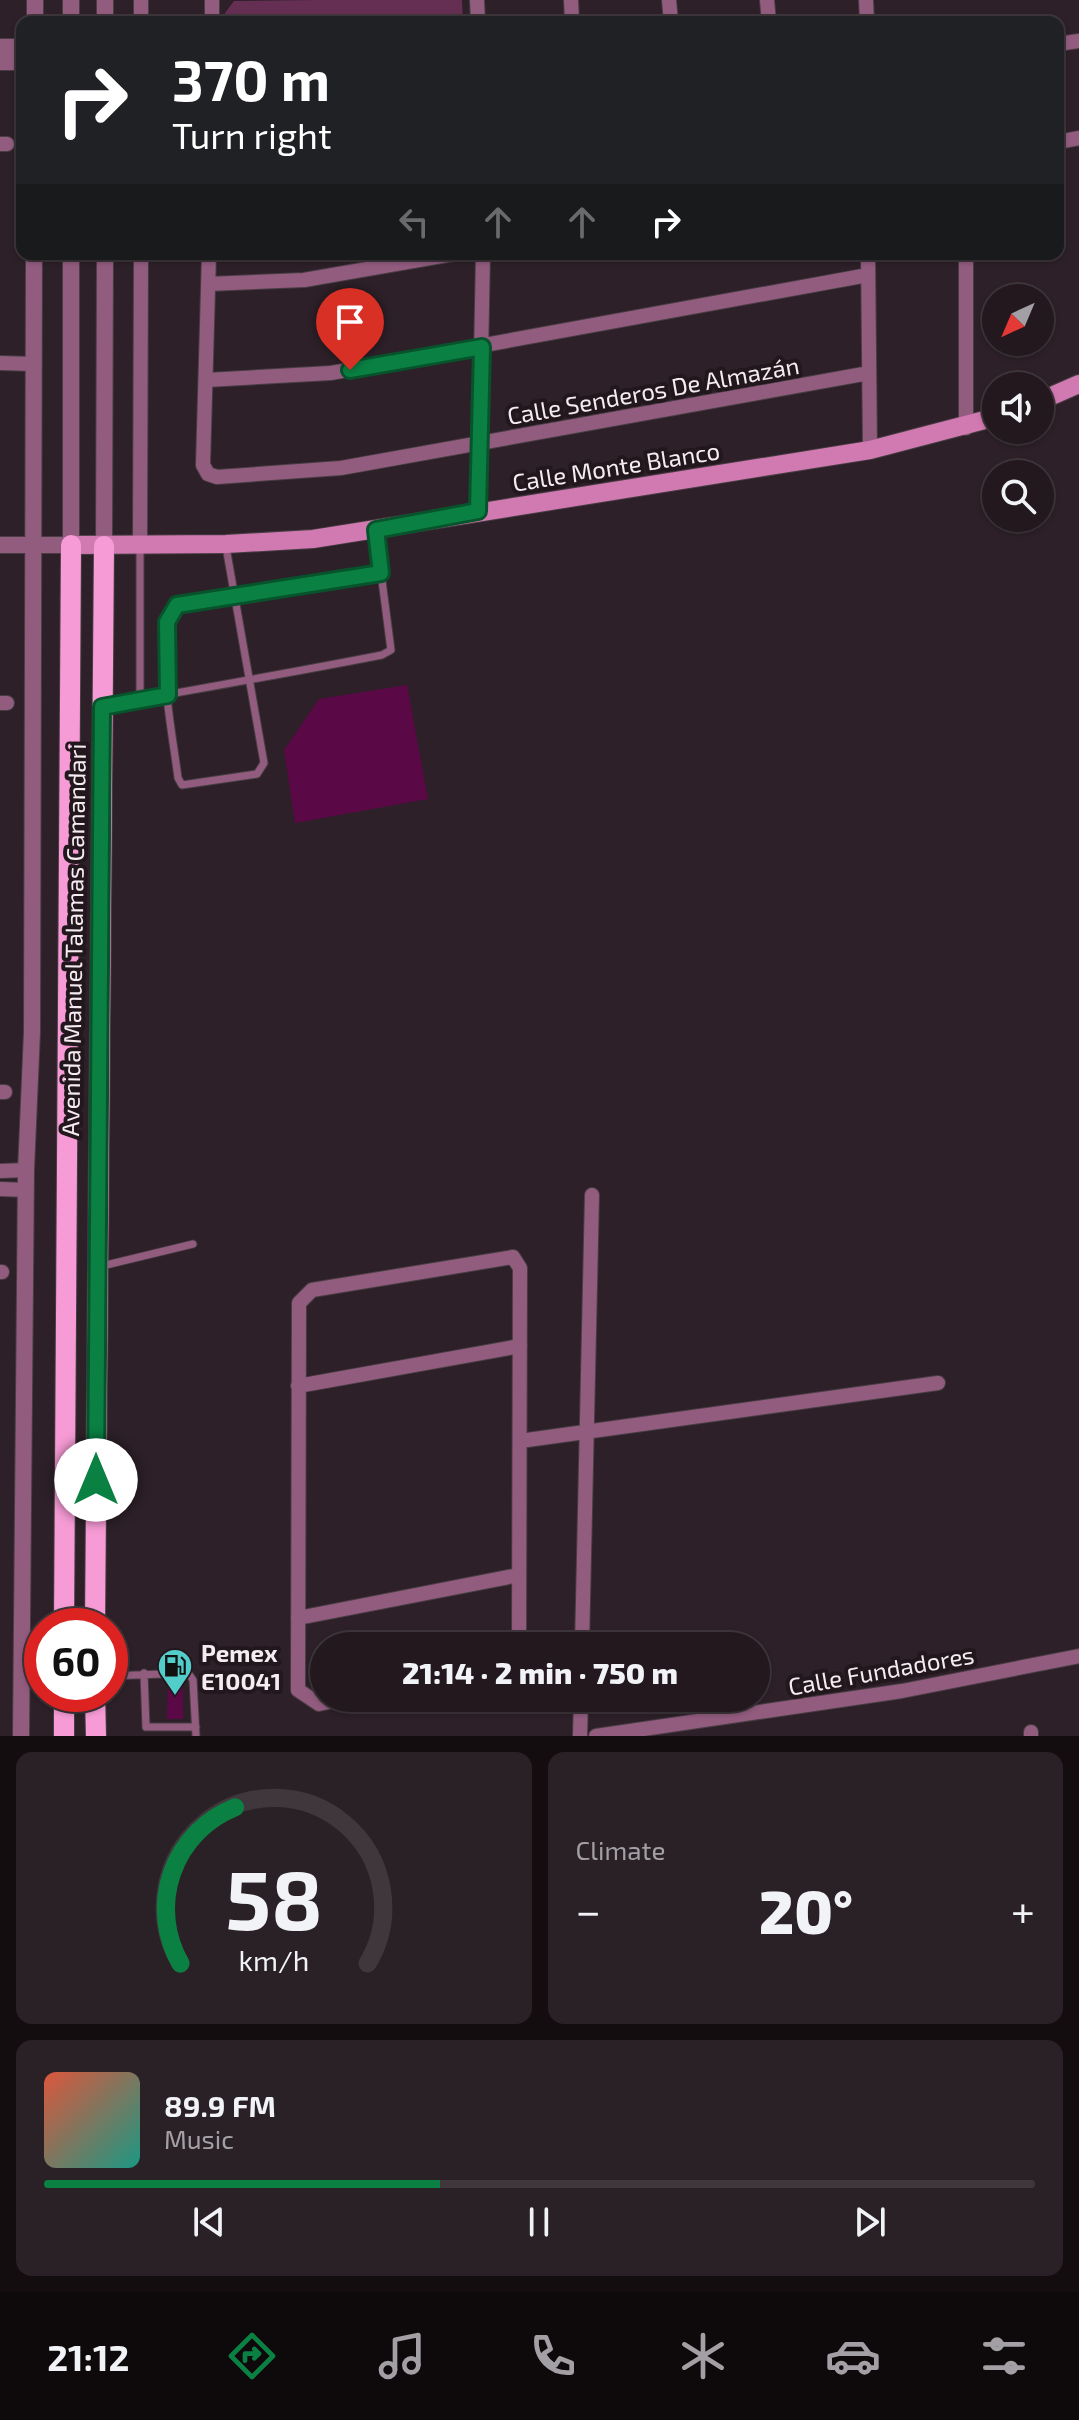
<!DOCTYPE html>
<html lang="en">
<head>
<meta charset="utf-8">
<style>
  :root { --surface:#22181e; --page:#2a2127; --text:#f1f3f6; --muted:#a2a0a4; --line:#3f373c; --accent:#0b8043 }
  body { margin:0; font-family:"Exo 2",sans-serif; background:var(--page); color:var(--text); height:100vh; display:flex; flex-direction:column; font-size:30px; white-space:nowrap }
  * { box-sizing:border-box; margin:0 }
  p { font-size:26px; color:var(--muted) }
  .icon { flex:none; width:44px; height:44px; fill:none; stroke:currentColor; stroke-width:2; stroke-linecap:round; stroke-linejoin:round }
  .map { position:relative; height:1736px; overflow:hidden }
  .details { display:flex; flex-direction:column; gap:16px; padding:16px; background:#130d10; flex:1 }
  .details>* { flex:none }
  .banner { position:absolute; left:16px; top:16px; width:1048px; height:244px; border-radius:16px; box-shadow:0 2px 6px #0004,0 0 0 2px var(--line); background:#202124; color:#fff; overflow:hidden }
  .needle { width:52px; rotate:224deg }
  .buttons { position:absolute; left:982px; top:284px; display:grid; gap:16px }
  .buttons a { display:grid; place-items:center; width:72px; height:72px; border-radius:50%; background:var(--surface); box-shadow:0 2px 6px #0004,0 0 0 2px var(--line); font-size:40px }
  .speed { position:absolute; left:24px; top:1608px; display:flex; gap:16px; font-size:40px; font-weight:700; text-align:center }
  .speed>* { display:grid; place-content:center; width:104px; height:104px; border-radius:50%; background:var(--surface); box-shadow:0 2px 6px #0004,0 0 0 2px var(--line); line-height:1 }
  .speed .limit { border:12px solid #d22; background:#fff; color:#111 }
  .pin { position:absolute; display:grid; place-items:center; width:68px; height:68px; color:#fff; margin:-82px -34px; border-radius:50% 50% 50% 0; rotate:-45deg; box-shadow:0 0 8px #0007 }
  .pin .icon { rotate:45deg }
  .me { position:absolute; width:88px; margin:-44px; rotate:0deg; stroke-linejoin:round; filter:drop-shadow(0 0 6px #0008) }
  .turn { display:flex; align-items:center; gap:28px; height:168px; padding:0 24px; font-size:36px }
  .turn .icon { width:104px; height:104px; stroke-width:2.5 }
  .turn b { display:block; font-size:56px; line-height:68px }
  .lanes { display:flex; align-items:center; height:76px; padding:0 24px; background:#0003; justify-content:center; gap:40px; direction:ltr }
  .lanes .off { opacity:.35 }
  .big { font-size:60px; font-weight:800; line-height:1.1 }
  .details .widget { flex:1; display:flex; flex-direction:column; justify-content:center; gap:12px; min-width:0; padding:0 28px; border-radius:16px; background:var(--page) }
  .details .dial { align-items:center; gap:0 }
  .dial svg { height:208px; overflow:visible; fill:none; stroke:var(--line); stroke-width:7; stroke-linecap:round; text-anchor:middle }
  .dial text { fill:var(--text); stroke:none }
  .song { display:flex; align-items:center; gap:24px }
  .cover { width:96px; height:96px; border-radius:12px; background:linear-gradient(135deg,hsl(10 70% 55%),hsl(170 70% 35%)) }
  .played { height:8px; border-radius:4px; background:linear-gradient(90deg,var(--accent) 40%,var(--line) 40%) }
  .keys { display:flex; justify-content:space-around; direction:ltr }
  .heat { display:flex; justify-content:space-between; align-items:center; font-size:44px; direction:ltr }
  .details .tiles { flex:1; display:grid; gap:16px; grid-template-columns:1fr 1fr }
  .widget:last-child { grid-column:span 2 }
  .trip { position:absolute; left:310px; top:1632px; width:460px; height:80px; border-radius:40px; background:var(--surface); box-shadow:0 2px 6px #0004,0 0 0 2px var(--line); font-weight:800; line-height:80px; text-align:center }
  .menu { display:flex; height:128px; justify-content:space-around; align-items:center; background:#0e0a0c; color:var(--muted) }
  .menu .icon { width:56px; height:56px }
  .menu .selected { color:var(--accent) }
  .menu b { font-size:36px; color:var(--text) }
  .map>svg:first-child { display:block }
</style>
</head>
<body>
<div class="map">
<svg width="1079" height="1736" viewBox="0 0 1079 1736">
  <rect width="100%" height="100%" fill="#2d2028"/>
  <path fill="#652f53" d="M 317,0 L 462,0 L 463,22 L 224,22 L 225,13 L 234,1 Z"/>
  <path fill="#5b0946" d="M 407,685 L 428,799 L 295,823 L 284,750 L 319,699 Z
    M 168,1680 L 183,1680 L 183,1719 L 167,1719 Z"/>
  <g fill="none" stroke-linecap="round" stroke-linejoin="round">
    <defs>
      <path id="service" d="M 377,531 L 381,573
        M 140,546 L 140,700
        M 104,706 C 197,689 290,673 382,655 L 391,650 L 381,573 L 368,574 L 185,603 C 176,606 170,611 168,620 C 157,658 173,737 178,778 L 182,785 L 257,774 L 264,763 C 251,691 239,619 226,547
        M 102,1266 L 193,1244
        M 144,1673 L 146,1727 L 196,1727
        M 110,1676 L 188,1673 L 193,1680 L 196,1736"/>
      <path id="minor" d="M 477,0 L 478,22
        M 571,0 L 572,22
        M 669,0 L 671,22
        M 767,0 L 769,22
        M 866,0 L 867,22
        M 141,22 L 141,0
        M 212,22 L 212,0
        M 1058,44 L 1079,41
        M 1058,142 L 1079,138
        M 0,144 L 7,144
        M 209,254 L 203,465 L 208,474 L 217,477 L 341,468 L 869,373
        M 868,254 L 870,450
        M 966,254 L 966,428
        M 208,284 L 304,280 L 453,254
        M 0,363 L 34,364
        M 207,380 L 331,373 L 868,275
        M 478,511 L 483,254
        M 140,545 L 141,254
        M 0,703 L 7,703
        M 0,1092 L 5,1092
        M 0,1171 L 26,1170
        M 0,1189 L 26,1190
        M 0,1272 L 2,1272
        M 298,1386 L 520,1346
        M 520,1441 L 938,1383
        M 298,1618 L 519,1575
        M 582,1646 L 592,1195
        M 348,1698 L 319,1704 L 298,1690 L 299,1303 L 312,1290 L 513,1257 L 520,1268 L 519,1646
        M 580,1736 L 581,1698
        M 596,1736 L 902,1691 L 1079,1656
        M 1031,1736 L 1031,1732"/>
      <path id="tertiary" d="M 71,0 L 71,22
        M 35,22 L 35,0
        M 105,22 L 105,0
        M 0,47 L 22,47
        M 0,62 L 22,62
        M 0,545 L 71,545 L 71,254
        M 104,546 L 105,254
        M 21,1736 L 26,1170 L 32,1032 L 34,254"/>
      <path id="secondary" d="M 1040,401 L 1079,384
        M 71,545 L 226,544 L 313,539 L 870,450 L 996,417"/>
      <path id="primary" d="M 64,1626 L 71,545
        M 95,1626 L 104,546
        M 95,1694 L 96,1736
        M 64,1736 L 64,1694"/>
    </defs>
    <use href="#service" stroke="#493d44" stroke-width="9"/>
    <use href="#minor" stroke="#493d44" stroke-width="16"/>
    <use href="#tertiary" stroke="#493d44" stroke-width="18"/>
    <use href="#secondary" stroke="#493d44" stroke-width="20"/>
    <use href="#primary" stroke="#493d44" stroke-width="22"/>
    <use href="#service" stroke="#925c7f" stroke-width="7"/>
    <use href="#minor" stroke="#925c7f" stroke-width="14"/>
    <use href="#tertiary" stroke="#925c7f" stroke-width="16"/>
    <use href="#secondary" stroke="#d17ab2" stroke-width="18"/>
    <use href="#primary" stroke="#f69bd5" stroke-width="20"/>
  </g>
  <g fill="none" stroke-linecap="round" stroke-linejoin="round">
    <defs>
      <path id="route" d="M 96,1480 L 102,707 L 168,695 L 167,622 L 177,605 L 381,573 L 376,530 L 478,511 L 482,347 L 350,370"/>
    </defs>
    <use href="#route" stroke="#07532c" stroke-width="20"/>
    <use href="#route" stroke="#0b8043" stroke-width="14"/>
  </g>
  <defs>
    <symbol id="fuel-pin" viewBox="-11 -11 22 30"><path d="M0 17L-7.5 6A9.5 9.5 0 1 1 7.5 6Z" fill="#53cdc9" stroke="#23171e"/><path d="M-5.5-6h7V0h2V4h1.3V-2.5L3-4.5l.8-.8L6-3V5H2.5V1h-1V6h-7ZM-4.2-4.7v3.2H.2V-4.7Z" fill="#111"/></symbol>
  </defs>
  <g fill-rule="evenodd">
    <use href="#fuel-pin" x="155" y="1646" width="40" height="54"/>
  </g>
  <g text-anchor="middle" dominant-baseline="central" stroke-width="8" stroke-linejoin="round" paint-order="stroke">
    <g font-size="24" fill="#f5ecf1" stroke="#23171e">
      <text transform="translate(653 390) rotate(-10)">Calle Senderos De Almazán</text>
      <text transform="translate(616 466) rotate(-9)">Calle Monte Blanco</text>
      <text transform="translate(73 940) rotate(-89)">Avenida Manuel Talamas Camandari</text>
      <text transform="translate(881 1670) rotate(-10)">Calle Fundadores</text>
    </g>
    <g font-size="24" font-weight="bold" fill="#f5ecf1" stroke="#23171e" text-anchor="start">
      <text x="201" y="1652">Pemex<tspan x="201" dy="28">E10041</tspan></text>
    </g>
  </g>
</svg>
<div class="buttons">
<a><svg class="needle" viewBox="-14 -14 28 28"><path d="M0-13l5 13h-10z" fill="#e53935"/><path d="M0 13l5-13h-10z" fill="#a2a0a4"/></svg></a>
<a><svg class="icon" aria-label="sound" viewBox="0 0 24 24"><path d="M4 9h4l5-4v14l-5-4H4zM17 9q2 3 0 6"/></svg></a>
<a><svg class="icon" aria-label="search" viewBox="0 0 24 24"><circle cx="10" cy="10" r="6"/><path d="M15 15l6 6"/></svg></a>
</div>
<div class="speed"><div class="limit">60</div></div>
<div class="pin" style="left:350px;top:370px;background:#d93025"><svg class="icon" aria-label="arrive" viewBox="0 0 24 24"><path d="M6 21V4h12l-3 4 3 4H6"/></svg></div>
<svg class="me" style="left:96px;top:1480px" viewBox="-20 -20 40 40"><circle r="19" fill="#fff"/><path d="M0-13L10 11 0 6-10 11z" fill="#0b8043"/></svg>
<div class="trip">21:14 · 2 min · 750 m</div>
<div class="banner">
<div class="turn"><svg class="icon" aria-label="right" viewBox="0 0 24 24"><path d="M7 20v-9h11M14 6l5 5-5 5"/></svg><div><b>370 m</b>Turn right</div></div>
<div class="lanes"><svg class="icon off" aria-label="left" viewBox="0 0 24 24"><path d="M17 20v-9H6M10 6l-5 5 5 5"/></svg><svg class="icon off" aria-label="ahead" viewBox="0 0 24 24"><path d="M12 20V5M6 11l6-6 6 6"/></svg><svg class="icon off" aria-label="ahead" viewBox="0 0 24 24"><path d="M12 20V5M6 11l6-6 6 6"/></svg><svg class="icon" aria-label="right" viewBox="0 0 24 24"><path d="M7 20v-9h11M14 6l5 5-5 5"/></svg></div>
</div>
</div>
<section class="details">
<div class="tiles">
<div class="widget dial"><svg viewBox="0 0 100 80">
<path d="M14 69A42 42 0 1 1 86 69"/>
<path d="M14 69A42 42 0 0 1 35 9" stroke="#0b8043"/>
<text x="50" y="56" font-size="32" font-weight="700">58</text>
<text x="50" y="72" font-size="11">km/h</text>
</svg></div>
<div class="widget"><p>Climate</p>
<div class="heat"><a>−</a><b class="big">20°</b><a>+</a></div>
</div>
<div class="widget">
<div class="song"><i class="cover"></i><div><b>89.9 FM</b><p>Music</p></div></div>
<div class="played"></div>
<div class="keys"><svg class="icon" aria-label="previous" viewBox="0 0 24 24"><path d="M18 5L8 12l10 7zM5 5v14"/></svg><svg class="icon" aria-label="pause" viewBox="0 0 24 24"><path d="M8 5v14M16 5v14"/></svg><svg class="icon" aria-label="next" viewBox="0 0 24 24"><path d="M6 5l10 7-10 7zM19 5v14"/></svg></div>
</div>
</div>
</section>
<nav class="menu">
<b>21:12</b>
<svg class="icon selected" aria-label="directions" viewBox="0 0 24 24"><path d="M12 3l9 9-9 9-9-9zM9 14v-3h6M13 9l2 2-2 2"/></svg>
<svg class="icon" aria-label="music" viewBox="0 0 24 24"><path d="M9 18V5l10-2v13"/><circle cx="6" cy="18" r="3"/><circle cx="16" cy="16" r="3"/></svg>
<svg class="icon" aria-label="phone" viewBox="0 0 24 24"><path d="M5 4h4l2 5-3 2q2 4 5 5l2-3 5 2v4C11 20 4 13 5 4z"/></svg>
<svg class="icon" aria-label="climate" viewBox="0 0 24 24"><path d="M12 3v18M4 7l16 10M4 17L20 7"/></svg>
<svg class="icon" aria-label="car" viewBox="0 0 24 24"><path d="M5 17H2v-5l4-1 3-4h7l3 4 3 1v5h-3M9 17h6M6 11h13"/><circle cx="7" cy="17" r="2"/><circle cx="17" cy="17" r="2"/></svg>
<svg class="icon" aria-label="filters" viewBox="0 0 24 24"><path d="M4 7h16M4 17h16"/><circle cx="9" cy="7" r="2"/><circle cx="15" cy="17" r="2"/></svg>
</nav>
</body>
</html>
